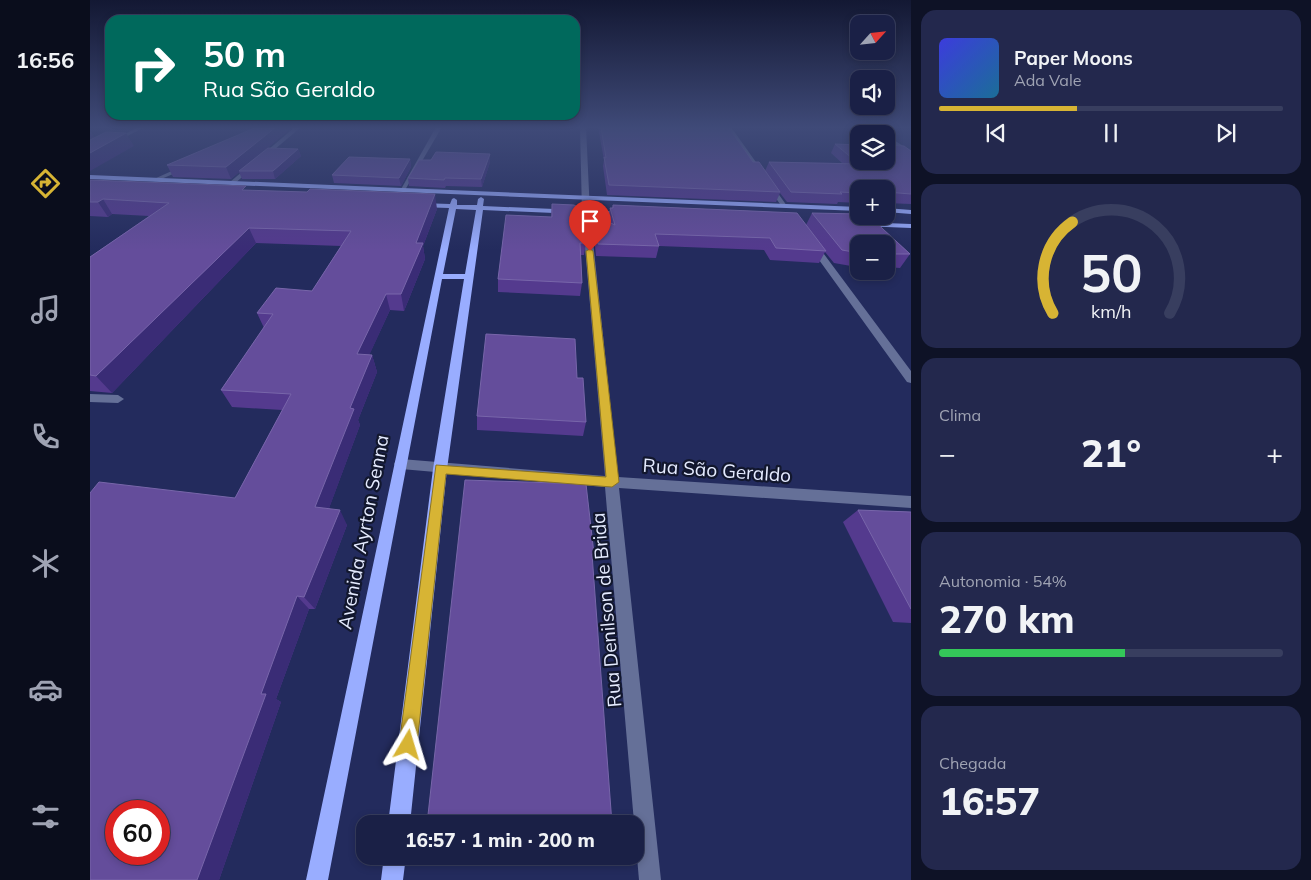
<!DOCTYPE html>
<html lang="pt">
<head>
<meta charset="utf-8">
<style>
  :root { --surface:#1a2046; --page:#23284d; --text:#f1f3f6; --muted:#9fa3b3; --line:#383e5f; --accent:#d7b434 }
  body { margin:0; font-family:Mulish,sans-serif; background:var(--page); color:var(--text); height:100vh; display:flex; flex-direction:column; font-size:19px; white-space:nowrap }
  * { box-sizing:border-box; margin:0 }
  p { font-size:16px; color:var(--muted) }
  .icon { flex:none; width:28px; height:28px; fill:none; stroke:currentColor; stroke-width:2; stroke-linecap:round; stroke-linejoin:round }
  .map { position:relative; flex:1; overflow:hidden }
  .details { display:flex; flex-direction:column; gap:10px; padding:10px; background:#0e1226; width:400px }
  .details>* { flex:none }
  .hud { position:absolute; left:15px; top:15px; width:475px; height:105px; border-radius:15px; box-shadow:0 2px 8px #0003,0 0 0 1px var(--line); background:#00695c; color:#fff; overflow:hidden }
  .needle { width:32px; rotate:63deg }
  .fabs { position:absolute; left:760px; top:15px; display:grid; gap:10px }
  .fabs a { display:grid; place-items:center; width:45px; height:45px; border-radius:10px; background:var(--surface); box-shadow:0 2px 8px #0003,0 0 0 1px var(--line); font-size:25px }
  .speed { position:absolute; left:15px; top:800px; display:flex; gap:10px; font-size:25px; font-weight:700; text-align:center }
  .speed>* { display:grid; place-content:center; width:65px; height:65px; border-radius:50%; background:var(--surface); box-shadow:0 2px 8px #0003,0 0 0 1px var(--line); line-height:1 }
  .speed .limit { border:8px solid #d22; background:#fff; color:#111 }
  .pin { position:absolute; display:grid; place-items:center; width:42px; height:42px; color:#fff; margin:-51px -21px; border-radius:50% 50% 50% 0; rotate:-45deg; box-shadow:0 0 5px #0007 }
  .pin .icon { rotate:45deg }
  .me { position:absolute; width:55px; margin:-28px; rotate:7deg; stroke-linejoin:round; filter:drop-shadow(0 0 4px #0008) }
  .turn { display:flex; align-items:center; gap:18px; height:105px; padding:0 15px; font-size:22px }
  .turn .icon { width:65px; height:65px; stroke-width:2.5 }
  .turn b { display:block; font-size:35px; line-height:42px }
  .big { font-size:38px; font-weight:800; line-height:1.1 }
  .details .widget { flex:1; display:flex; flex-direction:column; justify-content:center; gap:8px; min-width:0; padding:0 18px; border-radius:15px; background:var(--page) }
  .details .dial { align-items:center; gap:0 }
  .dial svg { height:130px; overflow:visible; fill:none; stroke:var(--line); stroke-width:7; stroke-linecap:round; text-anchor:middle }
  .dial text { fill:var(--text); stroke:none }
  .song { display:flex; align-items:center; gap:15px }
  .cover { width:60px; height:60px; border-radius:8px; background:linear-gradient(135deg,hsl(240 70% 55%),hsl(200 70% 35%)) }
  .played { height:5px; border-radius:2px; background:linear-gradient(90deg,var(--accent) 40%,var(--line) 40%) }
  .keys { display:flex; justify-content:space-around; direction:ltr }
  .heat { display:flex; justify-content:space-between; align-items:center; font-size:28px; direction:ltr }
  .charge { height:8px; border-radius:4px; background:linear-gradient(90deg,#34c759 54%,var(--line) 0) }
  .trip { position:absolute; left:266px; top:815px; width:288px; height:50px; border-radius:15px; background:var(--surface); box-shadow:0 2px 8px #0003,0 0 0 1px var(--line); font-weight:800; line-height:50px; text-align:center }
  main { display:flex; flex:1; min-height:0 }
  .dock { display:flex; flex-direction:column; width:90px; justify-content:space-around; align-items:center; background:#0a0d1c; color:var(--muted) }
  .dock .icon { width:35px; height:35px }
  .dock .selected { color:var(--accent) }
  .dock b { font-size:22px; color:var(--text) }
  .map>svg:first-child { display:block }
</style>
</head>
<body>
<main>
<nav class="dock">
<b>16:56</b>
<svg class="icon selected" aria-label="directions" viewBox="0 0 24 24"><path d="M12 3l9 9-9 9-9-9zM9 14v-3h6M13 9l2 2-2 2"/></svg>
<svg class="icon" aria-label="music" viewBox="0 0 24 24"><path d="M9 18V5l10-2v13"/><circle cx="6" cy="18" r="3"/><circle cx="16" cy="16" r="3"/></svg>
<svg class="icon" aria-label="phone" viewBox="0 0 24 24"><path d="M5 4h4l2 5-3 2q2 4 5 5l2-3 5 2v4C11 20 4 13 5 4z"/></svg>
<svg class="icon" aria-label="climate" viewBox="0 0 24 24"><path d="M12 3v18M4 7l16 10M4 17L20 7"/></svg>
<svg class="icon" aria-label="car" viewBox="0 0 24 24"><path d="M5 17H2v-5l4-1 3-4h7l3 4 3 1v5h-3M9 17h6M6 11h13"/><circle cx="7" cy="17" r="2"/><circle cx="17" cy="17" r="2"/></svg>
<svg class="icon" aria-label="filters" viewBox="0 0 24 24"><path d="M4 7h16M4 17h16"/><circle cx="9" cy="7" r="2"/><circle cx="15" cy="17" r="2"/></svg>
</nav>
<div class="map">
<svg width="821" height="880" viewBox="0 0 821 880">
  <rect width="100%" height="100%" fill="#232b5d"/>
  <g fill="none" stroke-linecap="round" stroke-linejoin="round">
    <path fill="#657098" fill-rule="evenodd" d="M 49,127 L 55,127 L 0,155 L 0,151 Z
      M 205,127 L 211,127 L 144,184 L 140,184 L 140,182 Z
      M 346,127 L 352,127 L 315,190 L 310,191 Z
      M 490,127 L 496,127 L 500,213 L 528,477 L 821,496 L 821,508 L 529,488 L 571,880 L 549,880 L 515,487 L 311,469 L 306,468 L 304,464 L 306,460 L 311,459 L 515,476 L 492,213 Z
      M 637,127 L 641,127 L 697,206 L 696,207 L 692,207 Z
      M 779,127 L 785,127 L 794,134 L 788,134 Z
      M 796,135 L 821,151 L 821,156 L 796,140 Z
      M 95,165 L 97,168 L 69,180 L 64,179 Z
      M 719,242 L 725,242 L 821,371 L 821,383 L 817,382 L 719,246 Z
      M 0,394 L 28,395 L 34,399 L 28,403 L 0,402 Z"/>
    <path fill="#99adff" fill-rule="evenodd" d="M 0,175 L 769,207 L 769,211 L 0,179 Z
      M 391,197 L 394,199 L 393,206 L 534,212 L 538,214 L 534,216 L 393,210 L 357,469 L 320,824 L 298,824 L 343,469 L 374,279 L 352,279 L 238,880 L 216,880 L 359,208 L 330,207 L 327,205 L 330,203 L 360,204 L 362,199 L 364,198 L 367,200 L 367,205 L 387,205 L 388,199 ZM 366,209 L 386,210 L 375,274 L 353,274 Z
      M 796,208 L 821,210 L 821,214 L 796,212 Z
      M 769,222 L 821,224 L 821,228 L 772,226 L 768,224 Z
      M 294,856 L 316,856 L 313,880 L 291,880 Z"/>
  </g>
  <path fill="#543a8e" d="M 508,127 L 638,127 L 663,162 L 675,171 L 679,162 L 752,163 L 741,153 L 745,144 L 821,151 L 821,204 L 796,203 L 796,189 L 769,189 L 769,203 L 748,202 L 747,204 L 697,202 L 690,193 L 686,202 L 517,195 L 513,166 L 514,160 Z
    M 200,129 L 165,158 L 208,149 L 211,156 L 185,179 L 152,179 L 149,172 L 141,179 L 83,177 L 77,165 Z
    M 320,159 L 321,167 L 311,186 L 244,183 L 242,175 Z
    M 400,162 L 392,187 L 356,186 L 355,188 L 319,186 L 318,178 Z
    M 0,180 L 157,190 L 347,209 L 333,246 L 335,259 L 314,311 L 300,310 L 279,355 L 282,355 L 287,372 L 268,420 L 270,425 L 239,508 L 257,525 L 225,609 L 219,609 L 186,699 L 191,702 L 129,880 L 0,880 L 145,498 L 192,410 L 142,407 L 131,390 L 174,328 L 167,313 L 222,291 L 251,246 L 166,243 L 22,393 L 0,391 L 0,257 L 59,216 L 22,214 L 18,217 L 0,216 Z
    M 462,204 L 496,243 L 494,255 L 491,255 L 492,283 L 490,296 L 408,292 L 408,279 L 461,217 Z
    M 523,205 L 707,213 L 716,225 L 722,213 L 769,214 L 769,216 L 779,216 L 820,254 L 810,268 L 796,267 L 796,244 L 769,244 L 769,266 L 761,266 L 744,263 L 735,252 L 729,263 L 680,260 L 674,250 L 569,246 L 566,258 L 506,256 L 503,227 L 505,216 L 519,223 L 518,219 L 520,208 L 522,208 Z
    M 487,378 L 496,422 L 493,436 L 387,430 L 387,416 Z
    M 768,510 L 821,512 L 821,623 L 803,622 L 753,522 Z"/>
  <path fill="#3a2c76" d="M 186,127 L 199,127 L 200,129 L 141,179 L 136,167 Z
    M 0,132 L 1,132 L 9,145 L 0,149 Z
    M 36,133 L 44,146 L 0,171 L 0,153 Z
    M 208,149 L 211,156 L 185,179 L 183,171 Z
    M 400,154 L 400,162 L 392,187 L 391,179 Z
    M 320,159 L 321,167 L 311,186 L 309,178 Z
    M 345,194 L 347,209 L 333,246 L 335,259 L 314,311 L 311,294 L 326,243 Z
    M 13,199 L 22,214 L 18,217 L 8,202 Z
    M 159,228 L 166,243 L 22,393 L 6,376 Z
    M 296,294 L 300,310 L 272,371 L 267,354 Z
    M 282,355 L 287,372 L 268,420 L 270,425 L 234,522 L 225,507 L 260,408 Z
    M 250,510 L 257,525 L 225,609 L 214,597 Z
    M 207,596 L 219,609 L 186,699 L 191,702 L 129,880 L 107,880 L 171,694 Z"/>
  <path fill="#644d9b" stroke="#7866aa" fill-rule="evenodd" d="M 167,127 L 186,127 L 136,167 L 77,165 Z
    M 511,127 L 638,127 L 663,162 L 669,162 L 690,192 L 519,185 L 514,157 L 516,158 Z
    M 16,132 L 36,133 L 0,153 L 0,140 Z
    M 745,144 L 769,145 L 769,161 L 796,161 L 796,145 L 814,146 L 821,151 L 821,194 L 796,192 L 796,189 L 769,189 L 769,193 L 750,192 L 752,194 L 701,192 L 679,162 L 769,164 Z
    M 178,148 L 208,149 L 183,171 L 149,171 Z
    M 346,152 L 400,154 L 391,179 L 355,178 L 354,180 L 318,178 L 329,160 L 341,160 Z
    M 259,157 L 320,159 L 309,178 L 242,175 Z
    M 0,180 L 156,186 L 152,190 L 217,192 L 220,189 L 345,194 L 326,243 L 333,243 L 311,294 L 296,294 L 267,354 L 282,355 L 260,408 L 264,409 L 225,507 L 250,510 L 214,597 L 207,596 L 171,694 L 176,694 L 107,880 L 0,880 L 0,493 L 9,482 L 145,498 L 201,394 L 131,390 L 183,314 L 167,313 L 186,288 L 222,291 L 261,231 L 159,228 L 6,376 L 0,375 L 0,257 L 79,203 L 13,199 L 8,202 L 0,202 ZM 26,811 L 69,811 L 69,854 L 26,854 Z
    M 462,204 L 484,205 L 492,209 L 496,243 L 490,243 L 492,283 L 408,279 L 416,215 L 462,217 Z
    M 523,205 L 707,213 L 736,251 L 686,248 L 680,238 L 565,234 L 569,246 L 508,244 L 505,216 L 525,225 L 520,208 L 523,208 Z
    M 722,213 L 769,214 L 769,216 L 779,216 L 820,254 L 796,254 L 796,244 L 769,244 L 769,253 L 752,250 Z
    M 396,334 L 485,339 L 487,378 L 493,378 L 496,422 L 387,416 Z
    M 375,480 L 496,484 L 504,554 L 502,554 L 522,824 L 337,824 Z
    M 768,510 L 821,512 L 821,609 Z"/>
  <linearGradient id="sky" x2="0" y2="1"><stop stop-color="#131833"/><stop offset="0.51" stop-color="#3f4a78"/><stop offset="1" stop-color="#3f4a78" stop-opacity="0"/></linearGradient>
  <rect width="821" height="250" fill="url(#sky)"/>
  <path fill="#d7b434" stroke="#8c7522" d="M 500,249 L 503,251 L 529,482 L 522,487 L 356,474 L 327,745 L 324,751 L 318,754 L 312,751 L 309,745 L 346,465 L 516,477 L 496,251 Z"/>
  <g text-anchor="middle" dominant-baseline="central" stroke-width="4.5" stroke-linejoin="round" paint-order="stroke">
    <g font-size="19" fill="#e5ebff" stroke="#12172d">
      <text transform="translate(627 470) rotate(4)">Rua São Geraldo</text>
      <text transform="translate(273 532) rotate(-79)">Avenida Ayrton Senna</text>
      <text transform="translate(516 610) rotate(-95)">Rua Denilson de Brida</text>
    </g>
  </g>
</svg>
<div class="fabs">
<a><svg class="needle" viewBox="-14 -14 28 28"><path d="M0-13l5 13h-10z" fill="#e53935"/><path d="M0 13l5-13h-10z" fill="#9fa3b3"/></svg></a>
<a><svg class="icon" aria-label="sound" viewBox="0 0 24 24"><path d="M4 9h4l5-4v14l-5-4H4zM17 9q2 3 0 6"/></svg></a>
<a><svg class="icon" aria-label="layers" viewBox="0 0 24 24"><path d="M12 4l9 5-9 5-9-5zM3 14l9 5 9-5"/></svg></a>
<a>+</a>
<a>−</a>
</div>
<div class="speed"><div class="limit">60</div></div>
<div class="pin" style="left:500px;top:251px;background:#d93025"><svg class="icon" aria-label="arrive" viewBox="0 0 24 24"><path d="M6 21V4h12l-3 4 3 4H6"/></svg></div>
<svg class="me" style="left:318px;top:745px" viewBox="-20 -20 40 40"><path d="M0-17L14 15 0 8-14 15z" fill="#d7b434" stroke="#fff" stroke-width="4"/></svg>
<div class="trip">16:57 · 1 min · 200 m</div>
<div class="hud">
<div class="turn"><svg class="icon" aria-label="right" viewBox="0 0 24 24"><path d="M7 20v-9h11M14 6l5 5-5 5"/></svg><div><b>50 m</b>Rua São Geraldo</div></div>
</div>
</div>
<section class="details">
<div class="widget">
<div class="song"><i class="cover"></i><div><b>Paper Moons</b><p>Ada Vale</p></div></div>
<div class="played"></div>
<div class="keys"><svg class="icon" aria-label="previous" viewBox="0 0 24 24"><path d="M18 5L8 12l10 7zM5 5v14"/></svg><svg class="icon" aria-label="pause" viewBox="0 0 24 24"><path d="M8 5v14M16 5v14"/></svg><svg class="icon" aria-label="next" viewBox="0 0 24 24"><path d="M6 5l10 7-10 7zM19 5v14"/></svg></div>
</div>
<div class="widget dial"><svg viewBox="0 0 100 80">
<path d="M14 69A42 42 0 1 1 86 69"/>
<path d="M14 69A42 42 0 0 1 26 13" stroke="#d7b434"/>
<text x="50" y="56" font-size="32" font-weight="700">50</text>
<text x="50" y="72" font-size="11">km/h</text>
</svg></div>
<div class="widget"><p>Clima</p>
<div class="heat"><a>−</a><b class="big">21°</b><a>+</a></div>
</div>
<div class="widget"><p>Autonomia · 54%</p><b class="big">270 km</b><div class="charge"></div></div>
<div class="widget"><p>Chegada</p><b class="big">16:57</b></div>
</section>
</main>
</body>
</html>
